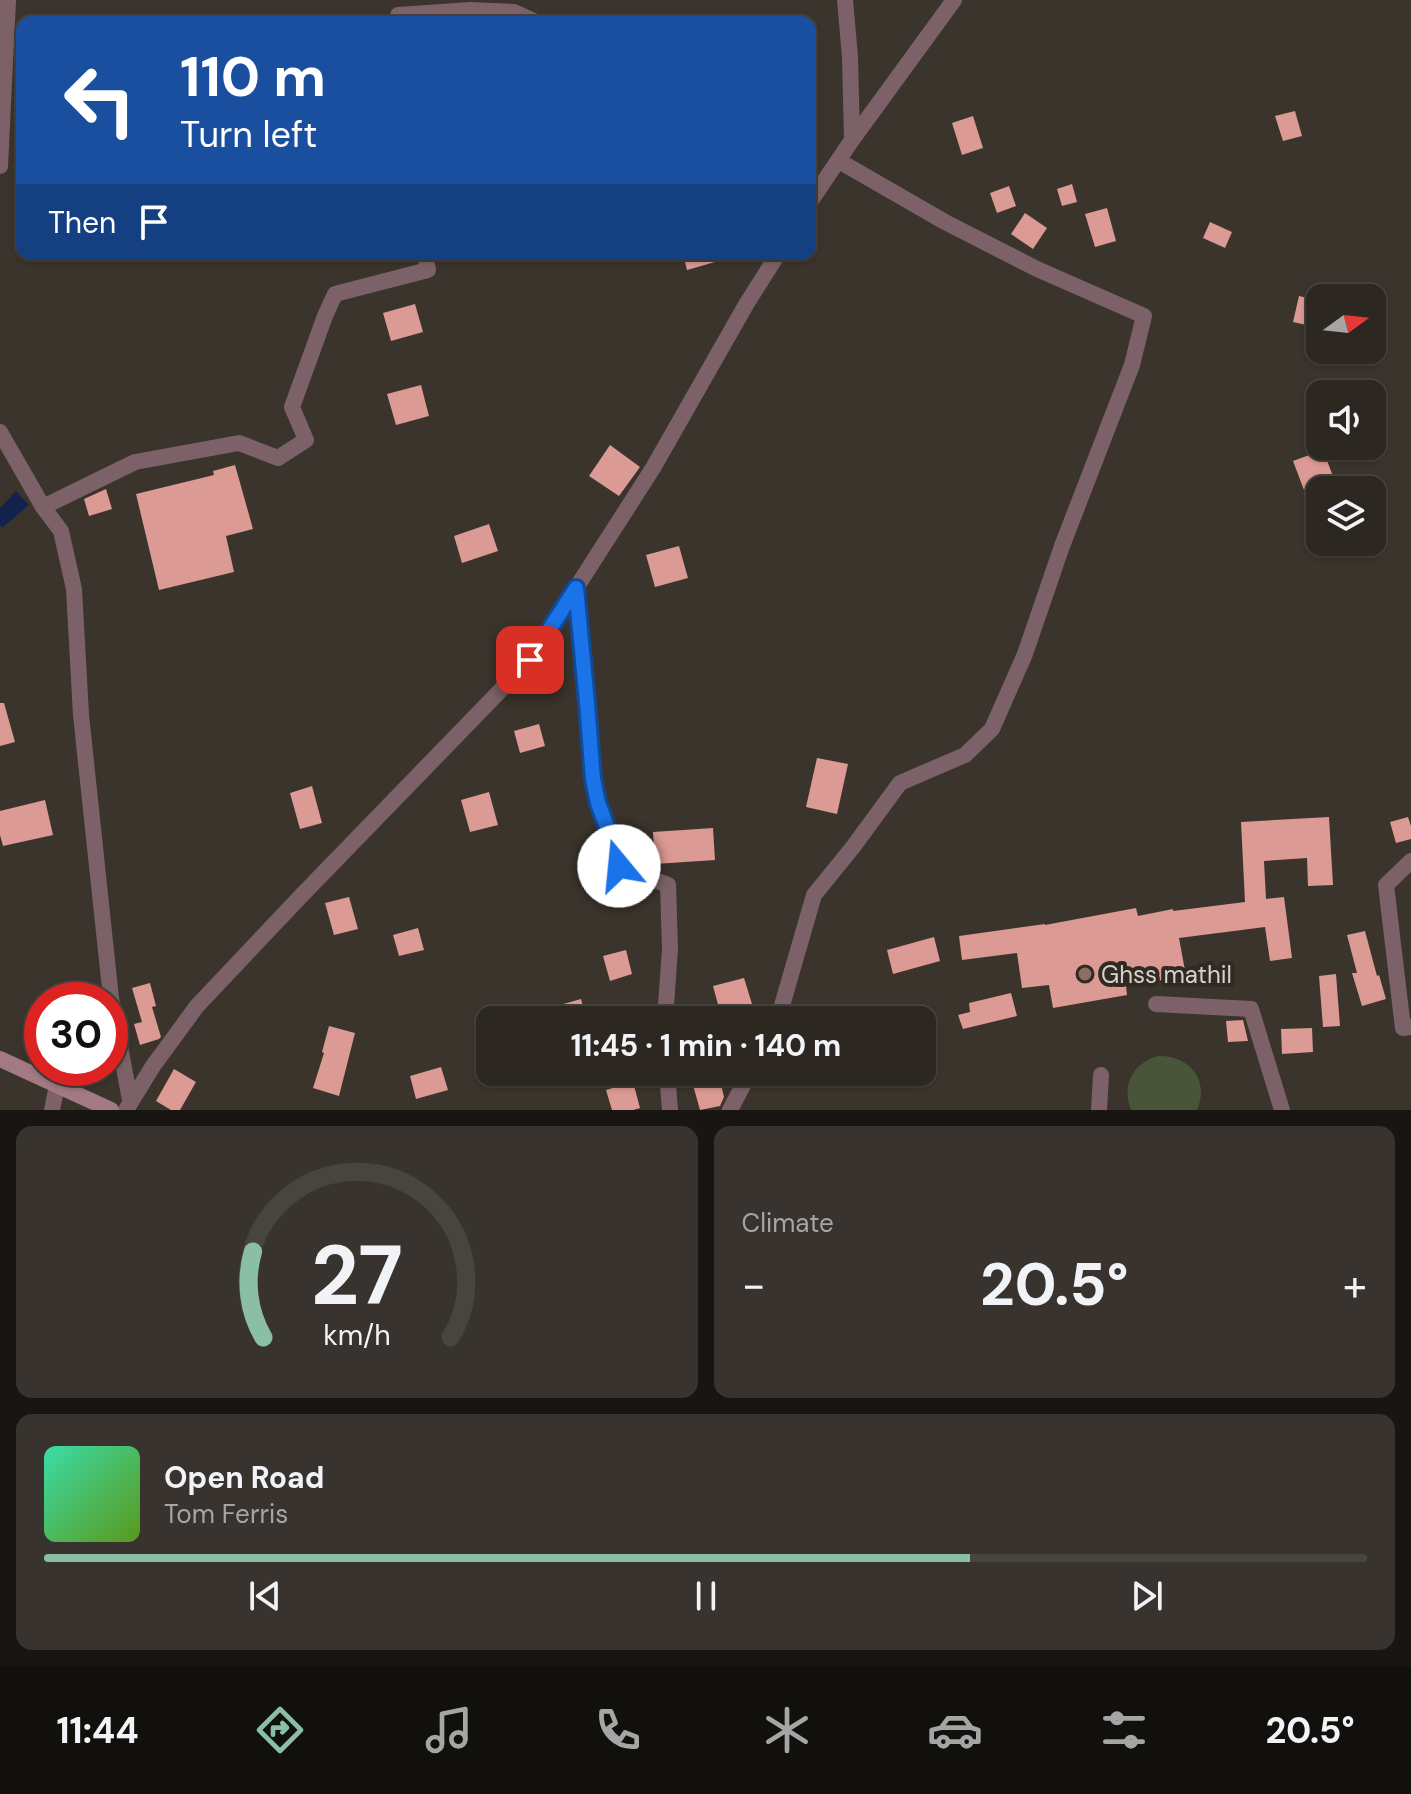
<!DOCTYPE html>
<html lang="en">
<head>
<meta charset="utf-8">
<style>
  :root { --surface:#2c2721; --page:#38332e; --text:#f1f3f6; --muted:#a6a5a5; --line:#48443f; --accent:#8abfa5 }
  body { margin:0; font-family:"DM Sans",sans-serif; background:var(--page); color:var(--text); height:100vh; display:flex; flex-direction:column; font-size:30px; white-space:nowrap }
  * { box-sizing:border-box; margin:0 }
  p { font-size:26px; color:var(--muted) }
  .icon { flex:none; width:44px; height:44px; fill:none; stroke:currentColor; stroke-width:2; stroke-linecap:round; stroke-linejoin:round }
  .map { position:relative; height:1110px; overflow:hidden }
  .side { display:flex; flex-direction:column; gap:16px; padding:16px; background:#181512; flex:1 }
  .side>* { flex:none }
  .banner { position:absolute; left:16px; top:16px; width:800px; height:244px; border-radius:16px; box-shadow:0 2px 6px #0004,0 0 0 2px var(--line); background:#1a4fa0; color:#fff; overflow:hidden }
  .needle { width:52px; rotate:75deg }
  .controls { position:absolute; left:1306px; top:284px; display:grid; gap:16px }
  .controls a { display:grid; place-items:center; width:80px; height:80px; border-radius:16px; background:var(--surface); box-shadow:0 2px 6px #0004,0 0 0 2px var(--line); font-size:40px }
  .speed { position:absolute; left:24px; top:982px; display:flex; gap:16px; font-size:40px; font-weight:700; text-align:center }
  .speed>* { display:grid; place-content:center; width:104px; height:104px; border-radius:50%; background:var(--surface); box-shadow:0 2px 6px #0004,0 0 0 2px var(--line); line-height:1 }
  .speed .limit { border:12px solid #d22; background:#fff; color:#111 }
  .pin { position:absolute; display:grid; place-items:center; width:68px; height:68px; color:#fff; margin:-34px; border-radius:16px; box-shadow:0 4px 12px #0006 }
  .me { position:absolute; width:88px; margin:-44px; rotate:343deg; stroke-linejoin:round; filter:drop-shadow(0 0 6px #0008) }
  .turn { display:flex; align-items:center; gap:28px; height:168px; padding:0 32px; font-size:36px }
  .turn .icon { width:104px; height:104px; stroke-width:2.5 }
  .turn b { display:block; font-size:56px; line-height:68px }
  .then { display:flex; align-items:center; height:76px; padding:0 32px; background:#0003; gap:16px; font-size:30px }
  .big { font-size:60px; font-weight:700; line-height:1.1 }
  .side .card { flex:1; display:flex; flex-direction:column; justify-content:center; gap:12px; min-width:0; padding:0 28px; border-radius:16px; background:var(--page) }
  .side .dial { align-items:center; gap:0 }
  .dial svg { height:208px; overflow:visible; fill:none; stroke:var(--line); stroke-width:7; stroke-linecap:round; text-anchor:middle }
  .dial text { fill:var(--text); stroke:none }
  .song { display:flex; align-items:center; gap:24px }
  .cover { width:96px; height:96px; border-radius:12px; background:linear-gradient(135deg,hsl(160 70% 55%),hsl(90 70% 35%)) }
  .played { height:8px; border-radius:4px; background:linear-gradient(90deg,var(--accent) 70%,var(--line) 70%) }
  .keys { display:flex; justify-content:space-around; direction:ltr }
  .heat { display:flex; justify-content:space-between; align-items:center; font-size:44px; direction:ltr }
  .side .tiles { flex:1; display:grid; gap:16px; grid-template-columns:1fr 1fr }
  .card:last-child { grid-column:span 2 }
  .trip { position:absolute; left:476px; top:1006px; width:460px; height:80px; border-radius:16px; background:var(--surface); box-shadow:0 2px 6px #0004,0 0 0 2px var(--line); font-weight:700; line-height:80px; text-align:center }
  .tab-bar { display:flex; height:128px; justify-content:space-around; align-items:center; background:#12100d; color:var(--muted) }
  .tab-bar .icon { width:56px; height:56px }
  .tab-bar .active { color:var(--accent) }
  .tab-bar b { font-size:36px; color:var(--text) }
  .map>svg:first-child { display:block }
</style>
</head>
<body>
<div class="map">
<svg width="1411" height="1110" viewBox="0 0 1411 1110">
  <rect width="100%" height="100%" fill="#3b342c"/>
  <path fill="#495538" d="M 1158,1056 C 1189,1055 1210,1080 1197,1110 L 1131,1110 C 1121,1085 1133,1063 1158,1056 Z"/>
  <path fill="#11234c" d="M 16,491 L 29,505 L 2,528 L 0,525 L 0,508 Z"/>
  <path fill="#db9a93" d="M 1295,111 L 1302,136 L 1283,141 L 1275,116 Z
    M 973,116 L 983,148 L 962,155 L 952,123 Z
    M 1072,184 L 1077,202 L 1062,206 L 1057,189 Z
    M 1009,186 L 1016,206 L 997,213 L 990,193 Z
    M 1107,208 L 1116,241 L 1095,247 L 1085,214 Z
    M 1025,213 L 1047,228 L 1033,249 L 1011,234 Z
    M 1210,222 L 1232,232 L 1225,248 L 1203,238 Z
    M 683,254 L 728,254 L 729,258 L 687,270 Z
    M 1299,296 L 1320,301 L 1320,328 L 1293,322 Z
    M 415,304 L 423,332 L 391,341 L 383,313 Z
    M 421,385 L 429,416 L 396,425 L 387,394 Z
    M 610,445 L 640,467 L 619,496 L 589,476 Z
    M 1323,450 L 1334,479 L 1304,490 L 1293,461 Z
    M 235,465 L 253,529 L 226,536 L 234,572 L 159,590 L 136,494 L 214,475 L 213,471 Z
    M 106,489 L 112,509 L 89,516 L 84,499 Z
    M 489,524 L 498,551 L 462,563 L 454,536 Z
    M 679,546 L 688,578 L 655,587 L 646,555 Z
    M 0,703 L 4,703 L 15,742 L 0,746 Z
    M 539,724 L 545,746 L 520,753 L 514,731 Z
    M 817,758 L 848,764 L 837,814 L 806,807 Z
    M 312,786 L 322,823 L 300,829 L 290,793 Z
    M 489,792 L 498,825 L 470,832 L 461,800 Z
    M 45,800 L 53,835 L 3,846 L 0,835 L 0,811 Z
    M 1329,817 L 1333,885 L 1308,886 L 1307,858 L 1264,861 L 1266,899 L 1284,897 L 1292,958 L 1270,961 L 1265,927 L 1179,938 L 1186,976 L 1126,986 L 1127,995 L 1053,1008 L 1049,985 L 1022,988 L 1017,953 L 962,960 L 959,936 L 1045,924 L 1045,925 L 1136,908 L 1138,916 L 1173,909 L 1173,911 L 1245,902 L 1241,822 Z
    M 1408,817 L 1411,826 L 1411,839 L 1396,843 L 1390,822 Z
    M 713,828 L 715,860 L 655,864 L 653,832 Z
    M 349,897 L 358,929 L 334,935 L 325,903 Z
    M 418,928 L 424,950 L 399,956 L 393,935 Z
    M 1365,931 L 1377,976 L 1379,975 L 1386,999 L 1362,1006 L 1352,973 L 1357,973 L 1347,935 Z
    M 934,937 L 940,961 L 893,974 L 887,950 Z
    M 626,950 L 632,974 L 610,981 L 603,956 Z
    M 1336,974 L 1340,1026 L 1323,1027 L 1319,976 Z
    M 744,978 L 752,1004 L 720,1012 L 713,986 Z
    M 150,983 L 156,1006 L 152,1007 L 161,1037 L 159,1039 L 140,1045 L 134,1024 L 142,1022 L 132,988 Z
    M 1011,993 L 1017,1016 L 963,1029 L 958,1015 L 970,1012 L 969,1003 Z
    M 581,999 L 586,1018 L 578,1020 L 557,1020 L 553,1007 Z
    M 1243,1020 L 1248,1041 L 1228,1042 L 1226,1021 Z
    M 329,1026 L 355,1033 L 339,1096 L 313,1088 L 324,1053 L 322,1052 Z
    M 1312,1028 L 1313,1052 L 1282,1054 L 1281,1029 Z
    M 441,1067 L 448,1090 L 416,1099 L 410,1076 Z
    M 174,1069 L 196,1082 L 180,1110 L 171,1110 L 156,1101 Z
    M 712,1072 L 718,1072 L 724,1097 L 720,1106 L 700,1110 L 691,1078 Z
    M 633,1082 L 640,1108 L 633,1110 L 612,1110 L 606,1090 Z"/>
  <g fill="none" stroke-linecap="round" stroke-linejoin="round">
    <path stroke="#7c6268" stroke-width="16" d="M 845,0 L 850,57 L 852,140
      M 398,22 L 398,15 L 471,10 L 514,12 L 536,22
      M 0,166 L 8,0
      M 810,202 L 852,140 L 954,0
      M 0,432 L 43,507 L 61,531 L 74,589 L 81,715 L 111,998 L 130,1100
      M 43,507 L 135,462 L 239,443 L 278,458 L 306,440 L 292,407 L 325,316 L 335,294 L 428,270 L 425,254
      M 576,588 L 587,703 L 593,779 L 598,803 L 610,835 L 619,866 L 668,885 L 670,949 L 665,1020
      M 1411,861 L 1386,885 L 1403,1028 L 1411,1027
      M 1156,1004 L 1251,1009 L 1282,1110
      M 776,1020 L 781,1009 L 814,895 L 853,847 L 900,783 L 965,755 L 992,729 L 1025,654 L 1062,546 L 1132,365 L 1144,316 L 1037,269 L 945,222 L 839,161
      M 667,1072 L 670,1110
      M 52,1110 L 57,1085
      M 126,1110 L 153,1066 L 197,1006 L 301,896 L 530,660 L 653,468 L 747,303 L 778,254
      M 730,1110 L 750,1072
      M 1099,1110 L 1101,1075"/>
    <path stroke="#a37983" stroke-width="16" d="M 0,1059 L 111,1110"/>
  </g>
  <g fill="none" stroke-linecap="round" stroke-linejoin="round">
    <defs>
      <path id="route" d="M 530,660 L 576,588 L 587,703 L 593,779 L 598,803 L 610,835 L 619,866"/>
    </defs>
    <use href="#route" stroke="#114b97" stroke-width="20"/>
    <use href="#route" stroke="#1a73e8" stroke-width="14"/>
  </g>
  <circle fill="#8d6e63" stroke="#312a22" stroke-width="3" cx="1085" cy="974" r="8"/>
  <g text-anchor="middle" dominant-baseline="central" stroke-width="8" stroke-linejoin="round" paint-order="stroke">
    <g font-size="24" fill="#d6d1cc" stroke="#312a22" text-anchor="start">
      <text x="1101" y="974">Ghss mathil</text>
    </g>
  </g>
</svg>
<div class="controls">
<a><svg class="needle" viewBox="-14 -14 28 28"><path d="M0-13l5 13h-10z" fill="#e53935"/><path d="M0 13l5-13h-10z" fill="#a6a5a5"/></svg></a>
<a><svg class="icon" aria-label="sound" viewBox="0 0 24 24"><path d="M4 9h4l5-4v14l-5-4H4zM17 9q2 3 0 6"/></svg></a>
<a><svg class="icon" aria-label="layers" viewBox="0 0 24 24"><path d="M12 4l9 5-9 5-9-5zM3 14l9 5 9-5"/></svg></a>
</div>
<div class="speed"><div class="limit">30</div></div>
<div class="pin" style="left:530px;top:660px;background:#d93025"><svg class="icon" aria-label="arrive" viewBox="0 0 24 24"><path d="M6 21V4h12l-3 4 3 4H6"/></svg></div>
<svg class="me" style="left:619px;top:866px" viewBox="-20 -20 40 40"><circle r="19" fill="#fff"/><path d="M0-13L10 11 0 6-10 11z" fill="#1a73e8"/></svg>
<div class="trip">11:45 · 1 min · 140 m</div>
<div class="banner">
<div class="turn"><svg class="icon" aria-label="left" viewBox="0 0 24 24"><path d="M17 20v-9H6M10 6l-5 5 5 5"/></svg><div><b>110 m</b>Turn left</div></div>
<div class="then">Then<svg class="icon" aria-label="arrive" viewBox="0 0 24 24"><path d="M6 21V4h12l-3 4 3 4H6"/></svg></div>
</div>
</div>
<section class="side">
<div class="tiles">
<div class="card dial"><svg viewBox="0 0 100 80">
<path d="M14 69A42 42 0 1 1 86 69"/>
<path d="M14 69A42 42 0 0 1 10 36" stroke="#8abfa5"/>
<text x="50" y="56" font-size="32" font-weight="700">27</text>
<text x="50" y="72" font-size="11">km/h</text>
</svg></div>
<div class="card"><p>Climate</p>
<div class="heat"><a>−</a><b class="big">20.5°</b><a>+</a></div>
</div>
<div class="card">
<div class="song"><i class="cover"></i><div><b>Open Road</b><p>Tom Ferris</p></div></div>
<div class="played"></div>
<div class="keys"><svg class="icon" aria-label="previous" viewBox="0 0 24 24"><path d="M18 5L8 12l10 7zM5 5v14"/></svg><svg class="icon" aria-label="pause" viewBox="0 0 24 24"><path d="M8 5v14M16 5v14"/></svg><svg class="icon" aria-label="next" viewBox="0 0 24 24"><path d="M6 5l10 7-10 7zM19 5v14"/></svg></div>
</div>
</div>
</section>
<nav class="tab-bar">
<b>11:44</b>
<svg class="icon active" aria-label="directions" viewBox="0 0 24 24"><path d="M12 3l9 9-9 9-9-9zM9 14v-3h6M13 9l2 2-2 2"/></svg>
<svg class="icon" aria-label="music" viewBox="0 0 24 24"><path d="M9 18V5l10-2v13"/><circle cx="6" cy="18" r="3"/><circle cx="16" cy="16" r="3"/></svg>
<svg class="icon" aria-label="phone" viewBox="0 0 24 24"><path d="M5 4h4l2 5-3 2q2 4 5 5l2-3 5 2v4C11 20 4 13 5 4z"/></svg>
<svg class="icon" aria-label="climate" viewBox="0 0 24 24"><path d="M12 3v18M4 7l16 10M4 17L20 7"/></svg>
<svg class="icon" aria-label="car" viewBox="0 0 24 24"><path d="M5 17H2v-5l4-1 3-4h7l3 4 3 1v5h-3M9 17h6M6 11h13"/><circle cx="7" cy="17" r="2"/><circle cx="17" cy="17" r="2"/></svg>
<svg class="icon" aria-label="filters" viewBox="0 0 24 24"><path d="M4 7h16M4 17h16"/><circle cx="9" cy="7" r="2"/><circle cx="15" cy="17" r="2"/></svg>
<b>20.5°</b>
</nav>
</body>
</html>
